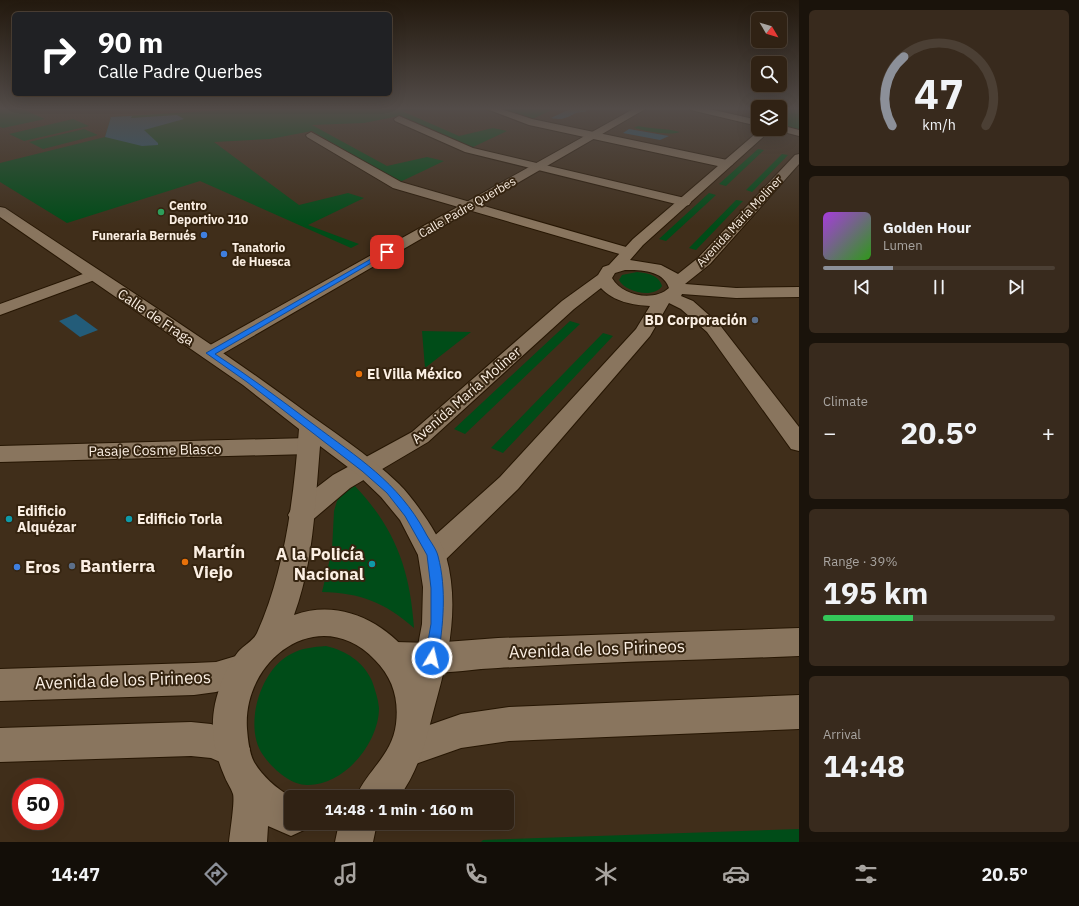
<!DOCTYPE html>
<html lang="en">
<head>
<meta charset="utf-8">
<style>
  :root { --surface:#302214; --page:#382a1d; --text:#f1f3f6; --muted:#a8a4a0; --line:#4b3f34; --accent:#8c9099 }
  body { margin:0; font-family:"IBM Plex Sans",sans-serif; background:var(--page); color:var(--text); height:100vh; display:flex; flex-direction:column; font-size:15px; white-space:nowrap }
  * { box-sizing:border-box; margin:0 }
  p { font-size:13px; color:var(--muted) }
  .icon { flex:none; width:22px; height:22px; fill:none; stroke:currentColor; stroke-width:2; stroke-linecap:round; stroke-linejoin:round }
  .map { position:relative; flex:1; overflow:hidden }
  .sheet { display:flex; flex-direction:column; gap:10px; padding:10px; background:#1a130b; width:280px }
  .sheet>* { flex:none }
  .top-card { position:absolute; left:12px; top:12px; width:380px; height:84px; border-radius:6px; box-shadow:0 4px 16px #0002,0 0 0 1px var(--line); background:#202124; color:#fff; overflow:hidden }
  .needle { width:26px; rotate:128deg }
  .tools { position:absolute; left:751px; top:12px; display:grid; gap:8px }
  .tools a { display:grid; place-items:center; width:36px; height:36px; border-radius:6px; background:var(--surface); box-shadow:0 4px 16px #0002,0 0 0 1px var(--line); font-size:20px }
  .speed { position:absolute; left:12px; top:778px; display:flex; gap:8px; font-size:20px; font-weight:700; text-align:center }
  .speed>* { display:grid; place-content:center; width:52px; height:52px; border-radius:50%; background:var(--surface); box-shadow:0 4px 16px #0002,0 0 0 1px var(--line); line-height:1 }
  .speed .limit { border:6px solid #d22; background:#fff; color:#111 }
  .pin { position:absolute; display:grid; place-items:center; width:34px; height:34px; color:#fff; margin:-17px; border-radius:8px; box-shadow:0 2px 6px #0006 }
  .me { position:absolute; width:44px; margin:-22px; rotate:9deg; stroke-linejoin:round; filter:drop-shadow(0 0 3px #0008) }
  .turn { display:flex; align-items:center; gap:14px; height:84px; padding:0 20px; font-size:18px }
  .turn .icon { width:52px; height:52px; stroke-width:2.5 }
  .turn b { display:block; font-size:28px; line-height:34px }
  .big { font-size:30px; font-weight:700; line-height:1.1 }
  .sheet .tile { flex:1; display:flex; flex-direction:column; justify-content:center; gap:6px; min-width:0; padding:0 14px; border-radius:6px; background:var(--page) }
  .sheet .dial { align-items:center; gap:0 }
  .dial svg { height:104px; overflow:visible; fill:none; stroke:var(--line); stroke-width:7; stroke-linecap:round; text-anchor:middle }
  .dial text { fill:var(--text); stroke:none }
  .song { display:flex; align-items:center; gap:12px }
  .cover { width:48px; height:48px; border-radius:6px; background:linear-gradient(135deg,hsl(280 70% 55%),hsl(110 70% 35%)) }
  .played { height:4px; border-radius:2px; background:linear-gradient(90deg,var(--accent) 30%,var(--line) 30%) }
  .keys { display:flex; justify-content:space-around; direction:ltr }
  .heat { display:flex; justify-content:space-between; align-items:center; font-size:22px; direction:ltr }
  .charge { height:6px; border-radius:3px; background:linear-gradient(90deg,#34c759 39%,var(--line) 0) }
  .trip { position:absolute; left:284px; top:790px; width:230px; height:40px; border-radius:6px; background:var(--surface); box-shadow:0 4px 16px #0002,0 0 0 1px var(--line); font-weight:700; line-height:40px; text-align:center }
  .menu { display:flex; height:64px; justify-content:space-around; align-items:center; background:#130e08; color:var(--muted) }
  .menu .icon { width:28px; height:28px }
  .menu .active { color:var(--accent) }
  .menu b { font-size:18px; color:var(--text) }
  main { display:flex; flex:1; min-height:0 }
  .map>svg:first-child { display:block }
</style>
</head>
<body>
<main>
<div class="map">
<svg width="799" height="842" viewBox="0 0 799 842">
  <rect width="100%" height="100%" fill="#402e1a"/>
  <path fill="#004c18" d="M 0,108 L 20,108 L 45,119 L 3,128 L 0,127 Z
    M 255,108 L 445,108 L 402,111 L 459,136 L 493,128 L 507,131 L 471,148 L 399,116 L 364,123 L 312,125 L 387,166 L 427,157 L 444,161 L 400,182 L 312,131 L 270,139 L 214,142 L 299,205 L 348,193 L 364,198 L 308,225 L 359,244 L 351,248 L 200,181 L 67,223 L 0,182 L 0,163 L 105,137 L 111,117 Z
    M 496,108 L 556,108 L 530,120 Z
    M 780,108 L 799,108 L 799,131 L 780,126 Z
    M 73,119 L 89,126 L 24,141 L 9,134 Z
    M 638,126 C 653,129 665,128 680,132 C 668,136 646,131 634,128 Z
    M 84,129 L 98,135 L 43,149 L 29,142 Z
    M 758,149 L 764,150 L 726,186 L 719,184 Z
    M 782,154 L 788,155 L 752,192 L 746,190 Z
    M 709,193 L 716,195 L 666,241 L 659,239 Z
    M 736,200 L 743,201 L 696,250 L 689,248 Z
    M 637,272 C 647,273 659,275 662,286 C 654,299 625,292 619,280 L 622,275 Z
    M 570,321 L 580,324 L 465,434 L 454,429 Z
    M 422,331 L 471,332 L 425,368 Z
    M 603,333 L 613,336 L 503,453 L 491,448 Z
    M 354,485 C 395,528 410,569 414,628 C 384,602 361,593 322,592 L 332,550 L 334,511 L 337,501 L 344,492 Z
    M 326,646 C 346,651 363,661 372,681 C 375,690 378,698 379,708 C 379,743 344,786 307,785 C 290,785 272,768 263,755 C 243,727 260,669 291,654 C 302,648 313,647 326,646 Z
    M 799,829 L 799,842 L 481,842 L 483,840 L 510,839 Z"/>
  <path fill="#235c79" d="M 572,108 L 587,110 L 585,112 C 570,111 570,122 551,118 Z
    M 177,115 L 184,119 L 144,130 L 158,143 L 158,145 L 142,146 L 105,137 L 111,117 L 132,116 L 131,118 Z
    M 629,129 L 669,136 L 660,140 L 623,133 Z
    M 76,314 L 98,330 L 80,337 L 59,321 Z"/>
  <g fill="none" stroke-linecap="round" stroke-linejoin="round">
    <defs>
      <path id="pedestrian" d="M 484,108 L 498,108 L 532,119 L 727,160 L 733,164 L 727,168 L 529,125 Z
        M 399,116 L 473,148 L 689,199 L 691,202 L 689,205 L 684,206 L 465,152 L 395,121 L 394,119 Z
        M 311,132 L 401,182 L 633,249 L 636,252 L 633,255 L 623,255 L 393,188 L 307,137 L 306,135 Z"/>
      <path id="minor" d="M 635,108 L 647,108 L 217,357 L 210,359 L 203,357 L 200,353 L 203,349 Z
        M 689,108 L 705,108 L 758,120 L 758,126 L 691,110 Z
        M 780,125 L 799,130 L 799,136 L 776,130 L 776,129 L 780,129 Z
        M 761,129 L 772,129 L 643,245 L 630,260 L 661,265 L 678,274 L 698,258 L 795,155 L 799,154 L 799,164 L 710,264 L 685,284 L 736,288 L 799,287 L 799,297 L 736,298 L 682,294 L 681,296 L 693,301 L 719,324 L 799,427 L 799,451 L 791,449 L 707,332 L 681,309 L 669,303 L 650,336 L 518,489 L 442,563 L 432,566 L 422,563 L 418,555 L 422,547 L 500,477 L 636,329 L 650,306 C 633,305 614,302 601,288 L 574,309 L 428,442 L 350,488 L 310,522 L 301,525 L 292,522 L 288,515 L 292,508 L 303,498 L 333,475 L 412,432 L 562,301 L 598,275 L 603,267 L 609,265 L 633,239 ZM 625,270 C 641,270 663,270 669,288 C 654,302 622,296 612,278 L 615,273 Z
        M 94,270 L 100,272 L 102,275 L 100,278 L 0,315 L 0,304 Z
        M 309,438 L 317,440 L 320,446 L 317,452 L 309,454 L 0,462 L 0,446 Z
        M 799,628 L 799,656 C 699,660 598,662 498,668 C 464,669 417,680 384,667 L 379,657 L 384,647 L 395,642 L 432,643 L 498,638 Z
        M 799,695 L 799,729 L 509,741 L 461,748 L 407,767 L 395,761 L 389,749 L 395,737 L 461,714 L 509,707 Z"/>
      <path id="tertiary" d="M 246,653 L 257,657 L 262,668 L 257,679 L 216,692 L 194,695 L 0,701 L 0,669 L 194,663 L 216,662 Z
        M 191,722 L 211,724 L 244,737 L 250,749 L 244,761 L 232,767 L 211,758 L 191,756 L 0,762 L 0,728 Z"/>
      <path id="secondary" d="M 0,207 L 5,208 C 102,273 201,335 295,404 C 330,430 368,454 399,484 C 414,499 440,536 446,556 C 459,602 450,650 438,694 C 428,730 422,766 399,797 L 356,797 C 367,770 392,756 396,724 C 399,699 393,678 375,660 C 320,602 242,659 247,729 C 248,740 249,752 254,762 C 263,777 276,788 291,797 L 291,823 L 307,823 L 304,830 L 291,836 L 268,826 L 267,842 L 229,842 C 230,832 235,801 233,794 C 231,788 226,781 224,775 C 214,752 210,729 215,704 C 219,686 227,666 238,652 C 244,645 254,640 257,633 C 285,571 294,496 299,429 L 243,385 L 0,217 ZM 320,446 L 357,474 L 381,497 L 400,520 L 418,555 L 423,587 L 422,624 L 415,662 C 388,623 341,598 294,615 C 314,561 315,503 320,446 Z
        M 339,823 L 377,823 L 373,842 L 335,842 Z"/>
    </defs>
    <use href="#pedestrian" stroke="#261603" stroke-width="2"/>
    <use href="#minor" stroke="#261603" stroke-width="2"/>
    <use href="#tertiary" stroke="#261603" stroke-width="2"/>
    <use href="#secondary" stroke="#261603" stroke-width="2"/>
    <use href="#pedestrian" fill="#89755e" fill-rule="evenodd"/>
    <use href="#minor" fill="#89755e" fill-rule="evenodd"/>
    <use href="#tertiary" fill="#89755e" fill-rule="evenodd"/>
    <use href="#secondary" fill="#89755e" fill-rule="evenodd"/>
  </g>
  <linearGradient id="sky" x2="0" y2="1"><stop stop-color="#23190e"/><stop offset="0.48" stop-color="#534c49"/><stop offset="1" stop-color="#534c49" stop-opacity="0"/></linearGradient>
  <rect width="799" height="226" fill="url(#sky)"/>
  <path fill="#1a73e8" stroke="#114b97" d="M 385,251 L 390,252 L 215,354 C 249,376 281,400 313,424 C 358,458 398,482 425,532 C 429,540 436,548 438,556 C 447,590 443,625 438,658 L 436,663 L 432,664 L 427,663 L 425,658 L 431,624 L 431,588 L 427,555 L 405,516 L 387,493 L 362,471 L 247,382 L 206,353 Z"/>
  <circle fill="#2e9e5b" stroke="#352410" stroke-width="1.5" cx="161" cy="212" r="4"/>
  <g fill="#3f7fe0" stroke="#352410" stroke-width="1.5">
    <circle cx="204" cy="235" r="4"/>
    <circle cx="224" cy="254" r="4"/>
    <circle cx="17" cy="567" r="4"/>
  </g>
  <g fill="#5c6f8a" stroke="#352410" stroke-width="1.5">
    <circle cx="755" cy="320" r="4"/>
    <circle cx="72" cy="566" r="4"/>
  </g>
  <g fill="#e8710a" stroke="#352410" stroke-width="1.5">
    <circle cx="359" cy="374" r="4"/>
    <circle cx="185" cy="562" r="4"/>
  </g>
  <g fill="#0f9aa8" stroke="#352410" stroke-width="1.5">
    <circle cx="9" cy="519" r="4"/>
    <circle cx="129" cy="519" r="4"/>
    <circle cx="372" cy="564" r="4"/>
  </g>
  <g text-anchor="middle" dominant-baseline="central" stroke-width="4" stroke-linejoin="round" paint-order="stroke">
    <g font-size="12" font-weight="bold" fill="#fbefe3" stroke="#352410" text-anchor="start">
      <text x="169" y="205">Centro<tspan x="169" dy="14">Deportivo J10</tspan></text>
      <text x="196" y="235" text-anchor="end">Funeraria Bernués</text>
      <text x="232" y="247">Tanatorio<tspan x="232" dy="14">de Huesca</tspan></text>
    </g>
    <g font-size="12" fill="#fbefe3" stroke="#352410">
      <text transform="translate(467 207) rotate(-30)">Calle Padre Querbes</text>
      <text transform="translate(739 221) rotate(-47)">Avenida María Moliner</text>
    </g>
    <g font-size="14" fill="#fbefe3" stroke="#352410">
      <text transform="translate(156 317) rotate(34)">Calle de Fraga</text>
      <text transform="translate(466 395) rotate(-41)">Avenida María Moliner</text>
      <text transform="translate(155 450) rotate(-1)">Pasaje Cosme Blasco</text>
    </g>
    <g font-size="14" font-weight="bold" fill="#fbefe3" stroke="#352410" text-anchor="start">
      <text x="747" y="320" text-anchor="end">BD Corporación</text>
      <text x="367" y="374">El Villa México</text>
      <text x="17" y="511">Edificio<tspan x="17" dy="16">Alquézar</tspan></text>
      <text x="137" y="519">Edificio Torla</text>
    </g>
    <g font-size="17" font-weight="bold" fill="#fbefe3" stroke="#352410" text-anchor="start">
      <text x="193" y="552">Martín<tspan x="193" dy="20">Viejo</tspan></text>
      <text x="364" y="554" text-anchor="end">A la Policía<tspan x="364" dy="20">Nacional</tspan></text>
      <text x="80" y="566">Bantierra</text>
      <text x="25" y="567">Eros</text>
    </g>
    <g font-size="17" fill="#fbefe3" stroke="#352410">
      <text transform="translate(597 649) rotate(-2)">Avenida de los Pirineos</text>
      <text transform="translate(123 680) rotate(-2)">Avenida de los Pirineos</text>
    </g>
  </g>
</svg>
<div class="tools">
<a><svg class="needle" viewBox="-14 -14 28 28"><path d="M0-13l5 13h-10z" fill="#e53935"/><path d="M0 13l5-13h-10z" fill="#a8a4a0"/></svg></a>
<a><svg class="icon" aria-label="search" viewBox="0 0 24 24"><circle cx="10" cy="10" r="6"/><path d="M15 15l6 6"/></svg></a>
<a><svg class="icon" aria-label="layers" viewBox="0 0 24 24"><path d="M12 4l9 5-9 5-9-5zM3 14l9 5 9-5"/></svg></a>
</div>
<div class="speed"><div class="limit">50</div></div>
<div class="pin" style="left:387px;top:252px;background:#d93025"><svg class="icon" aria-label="arrive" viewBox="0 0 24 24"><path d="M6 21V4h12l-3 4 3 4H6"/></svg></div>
<svg class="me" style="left:432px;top:658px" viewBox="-20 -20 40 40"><circle r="17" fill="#1a73e8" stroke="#fff" stroke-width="3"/><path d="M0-11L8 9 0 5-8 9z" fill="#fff"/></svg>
<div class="trip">14:48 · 1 min · 160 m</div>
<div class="top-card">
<div class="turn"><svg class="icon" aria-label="right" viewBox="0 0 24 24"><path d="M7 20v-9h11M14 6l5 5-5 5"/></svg><div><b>90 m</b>Calle Padre Querbes</div></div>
</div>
</div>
<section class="sheet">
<div class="tile dial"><svg viewBox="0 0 100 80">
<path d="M14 69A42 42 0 1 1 86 69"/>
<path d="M14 69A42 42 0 0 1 23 16" stroke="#8c9099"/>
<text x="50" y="56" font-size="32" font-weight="700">47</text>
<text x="50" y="72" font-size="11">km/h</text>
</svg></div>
<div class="tile">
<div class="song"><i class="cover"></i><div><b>Golden Hour</b><p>Lumen</p></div></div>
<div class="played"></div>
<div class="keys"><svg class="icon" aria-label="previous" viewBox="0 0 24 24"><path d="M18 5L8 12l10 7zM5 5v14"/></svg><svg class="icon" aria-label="pause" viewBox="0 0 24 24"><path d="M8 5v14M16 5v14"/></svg><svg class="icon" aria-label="next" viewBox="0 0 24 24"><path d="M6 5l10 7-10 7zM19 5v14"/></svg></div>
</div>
<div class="tile"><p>Climate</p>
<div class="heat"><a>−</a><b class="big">20.5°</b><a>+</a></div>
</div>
<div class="tile"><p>Range · 39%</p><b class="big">195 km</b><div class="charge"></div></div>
<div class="tile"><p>Arrival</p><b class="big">14:48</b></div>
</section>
</main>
<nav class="menu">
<b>14:47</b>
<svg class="icon active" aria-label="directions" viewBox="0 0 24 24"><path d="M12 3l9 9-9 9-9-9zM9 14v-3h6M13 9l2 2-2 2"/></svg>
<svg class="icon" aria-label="music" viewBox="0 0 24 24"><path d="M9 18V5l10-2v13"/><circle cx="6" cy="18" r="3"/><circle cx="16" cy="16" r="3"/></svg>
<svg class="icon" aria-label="phone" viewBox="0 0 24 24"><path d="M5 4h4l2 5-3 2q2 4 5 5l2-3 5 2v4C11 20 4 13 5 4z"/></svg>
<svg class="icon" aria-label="climate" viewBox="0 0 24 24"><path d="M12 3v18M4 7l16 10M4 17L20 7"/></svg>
<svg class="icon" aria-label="car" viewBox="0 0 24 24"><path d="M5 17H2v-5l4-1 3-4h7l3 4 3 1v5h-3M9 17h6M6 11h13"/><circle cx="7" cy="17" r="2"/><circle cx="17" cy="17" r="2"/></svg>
<svg class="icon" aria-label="filters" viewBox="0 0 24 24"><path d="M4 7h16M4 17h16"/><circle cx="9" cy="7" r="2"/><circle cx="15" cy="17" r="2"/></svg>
<b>20.5°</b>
</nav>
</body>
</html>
